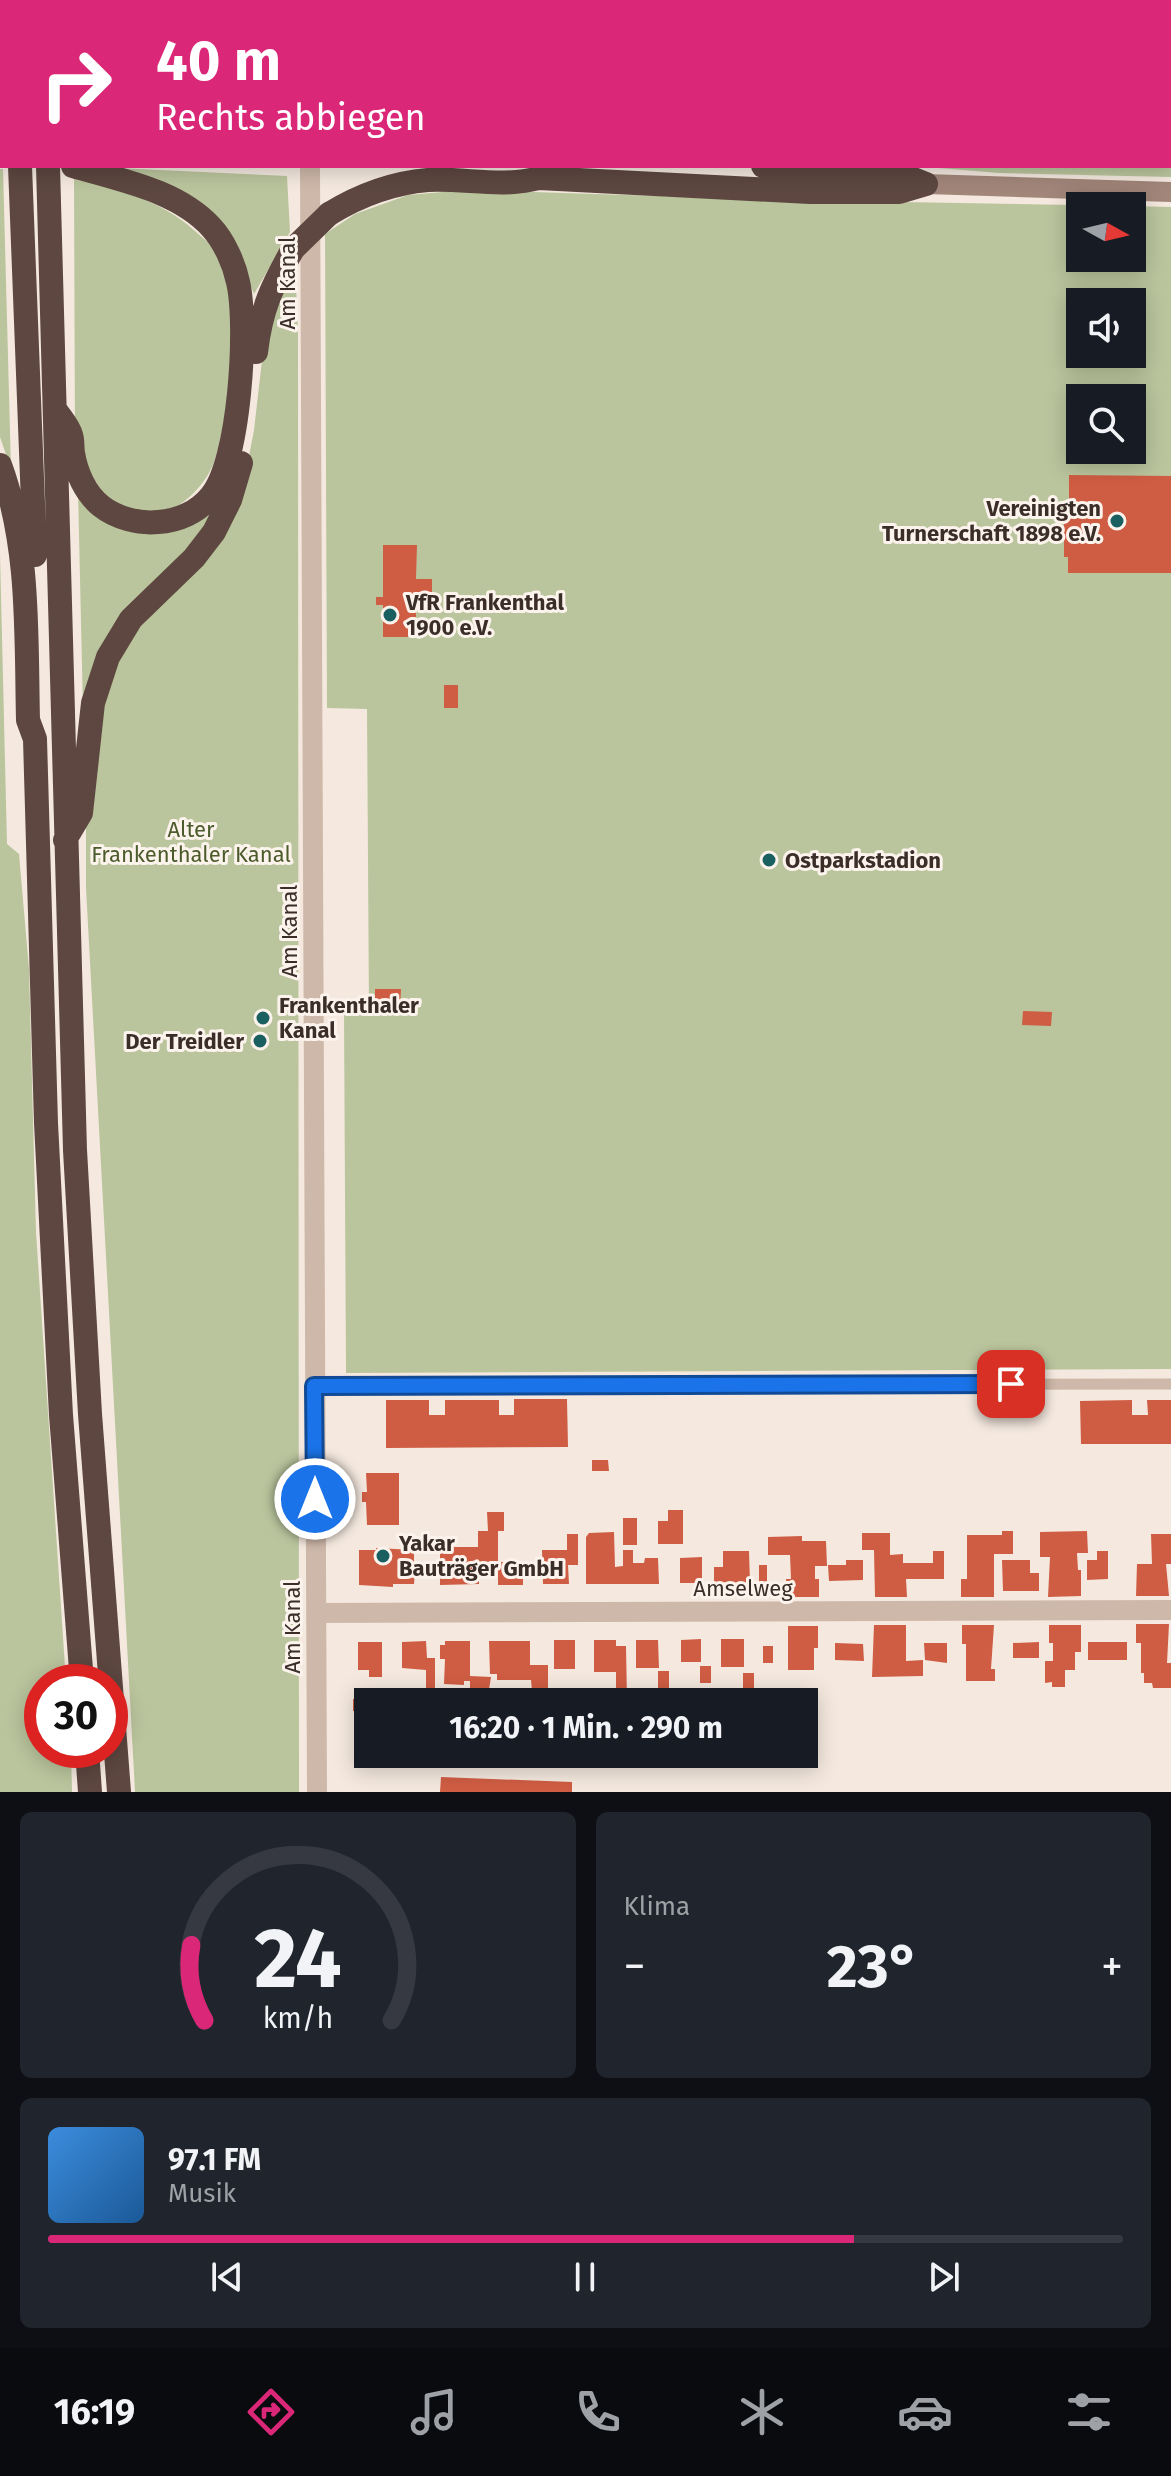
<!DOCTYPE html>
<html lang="de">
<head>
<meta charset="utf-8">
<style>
  :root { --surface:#171b24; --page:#20242c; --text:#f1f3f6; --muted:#9ea1a6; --line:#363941; --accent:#db2777 }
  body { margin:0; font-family:"Fira Sans",sans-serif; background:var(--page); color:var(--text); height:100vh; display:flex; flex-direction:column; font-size:30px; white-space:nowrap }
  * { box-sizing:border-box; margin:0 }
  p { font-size:26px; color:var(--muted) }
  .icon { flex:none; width:44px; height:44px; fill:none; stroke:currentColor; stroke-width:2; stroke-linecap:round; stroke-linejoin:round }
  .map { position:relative; height:1792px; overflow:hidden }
  .drawer { display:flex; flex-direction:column; gap:20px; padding:20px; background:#0d0f14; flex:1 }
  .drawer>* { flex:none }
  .top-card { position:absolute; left:0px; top:0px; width:1172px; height:168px; box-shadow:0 4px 20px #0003; background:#db2777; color:#fff; overflow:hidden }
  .needle { width:52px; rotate:98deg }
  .tools { position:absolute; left:1066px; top:192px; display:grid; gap:16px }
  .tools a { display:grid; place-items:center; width:80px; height:80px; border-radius:0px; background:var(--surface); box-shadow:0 4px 20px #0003; font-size:40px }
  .speed { position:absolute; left:24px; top:1664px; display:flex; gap:16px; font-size:40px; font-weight:700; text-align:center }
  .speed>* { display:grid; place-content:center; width:104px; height:104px; border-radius:50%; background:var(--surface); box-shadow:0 4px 20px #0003; line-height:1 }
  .speed .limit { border:12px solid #d22; background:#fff; color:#111 }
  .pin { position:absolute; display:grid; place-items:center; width:68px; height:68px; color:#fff; margin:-34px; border-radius:16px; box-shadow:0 4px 12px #0006 }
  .me { position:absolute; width:88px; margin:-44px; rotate:0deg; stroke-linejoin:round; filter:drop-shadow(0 0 6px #0008) }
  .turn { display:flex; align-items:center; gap:28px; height:168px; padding:0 24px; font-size:36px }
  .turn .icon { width:104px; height:104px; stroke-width:2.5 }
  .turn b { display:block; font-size:56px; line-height:68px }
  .big { font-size:60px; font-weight:700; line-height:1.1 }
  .drawer .tile { flex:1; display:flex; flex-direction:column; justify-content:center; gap:12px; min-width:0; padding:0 28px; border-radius:12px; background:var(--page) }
  .drawer .dial { align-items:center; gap:0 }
  .dial svg { height:208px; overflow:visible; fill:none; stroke:var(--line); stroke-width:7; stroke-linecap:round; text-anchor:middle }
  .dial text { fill:var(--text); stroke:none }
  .song { display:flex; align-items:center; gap:24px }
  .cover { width:96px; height:96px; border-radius:12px; background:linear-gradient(135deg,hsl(210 70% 55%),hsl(210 70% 35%)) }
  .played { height:8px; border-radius:4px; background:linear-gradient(90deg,var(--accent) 75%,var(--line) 75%) }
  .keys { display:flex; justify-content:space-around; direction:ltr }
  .heat { display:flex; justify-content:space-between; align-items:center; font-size:44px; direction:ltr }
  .drawer .tiles { flex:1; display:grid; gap:20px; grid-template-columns:1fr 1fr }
  .tile:last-child { grid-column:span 2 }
  .trip { position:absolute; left:354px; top:1688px; width:464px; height:80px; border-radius:0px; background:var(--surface); box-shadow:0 4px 20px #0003; font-weight:700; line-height:80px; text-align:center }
  .tab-bar { display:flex; height:128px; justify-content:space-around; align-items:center; background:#090b0e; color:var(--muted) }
  .tab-bar .icon { width:56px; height:56px }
  .tab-bar .on { color:var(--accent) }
  .tab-bar b { font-size:36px; color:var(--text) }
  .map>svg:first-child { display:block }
</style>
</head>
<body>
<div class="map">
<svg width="1171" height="1792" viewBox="0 0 1171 1792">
  <rect width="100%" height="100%" fill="#f5e9df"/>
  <path fill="#bac59d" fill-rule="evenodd" d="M 72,0 L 227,0 L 72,2 Z
    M 1171,100 L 1171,177 L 999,173 L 915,166 L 1170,166 Z
    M 116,168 L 287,176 L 290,232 L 254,294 L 239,258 Z
    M 0,169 L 3,169 L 11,469 L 0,437 Z
    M 74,179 C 118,190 160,199 195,231 C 200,236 208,241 213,247 C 225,265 230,290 232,311 C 235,346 226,435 212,467 C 203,487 181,509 159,514 C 146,516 124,507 111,504 L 75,452 Z
    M 467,190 L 784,200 L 1130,206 L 1080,206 L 1080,258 L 1132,258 L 1132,206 L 1171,207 L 1171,1369 L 346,1373 L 344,1012 L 369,1012 L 367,709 L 327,708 L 325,234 L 355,214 L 408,195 ZM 1080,302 L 1132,302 L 1132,354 L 1080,354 ZM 1080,398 L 1132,398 L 1132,450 L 1080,450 Z
    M 295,261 L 298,332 L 299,1792 L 135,1792 L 86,888 L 86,787 L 108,672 L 245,477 L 254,430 L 264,343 Z
    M 78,491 L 112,524 L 221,498 L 205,532 L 83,710 Z
    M 0,553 L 7,844 L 19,854 L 29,969 L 36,1232 L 66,1682 L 42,1682 L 42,1750 L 71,1750 L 72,1792 L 0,1792 Z"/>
  <path fill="#cf5d43" d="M 1069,475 L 1171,476 L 1171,573 L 1068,573 L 1068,557 L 1064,557 L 1064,503 L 1069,503 Z
    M 383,545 L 417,545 L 416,579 L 432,579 L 432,605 L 416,605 L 416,637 L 383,637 L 383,605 L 376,605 L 376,597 L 383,597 Z
    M 444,685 L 458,685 L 458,708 L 444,708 Z
    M 375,989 L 401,989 L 400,1010 L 375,1010 Z
    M 1023,1011 L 1052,1012 L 1051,1026 L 1022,1025 Z
    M 514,1399 L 567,1399 L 568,1447 L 386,1448 L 386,1400 L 429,1400 L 429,1415 L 445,1415 L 445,1400 L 499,1400 L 499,1415 L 514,1415 Z
    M 1132,1400 L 1132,1415 L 1148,1415 L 1147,1400 L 1171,1400 L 1171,1444 L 1081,1444 L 1080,1401 Z
    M 592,1460 L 608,1460 L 609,1471 L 592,1471 Z
    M 366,1473 L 399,1473 L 399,1525 L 367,1525 L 366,1502 L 362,1502 L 362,1492 L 367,1492 Z
    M 668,1510 L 683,1510 L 683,1544 L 658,1544 L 658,1521 L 668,1521 Z
    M 487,1512 L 504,1512 L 504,1531 L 498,1531 L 498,1562 L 487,1562 L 488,1575 L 479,1575 L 479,1584 L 440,1585 L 440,1547 L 478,1547 L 478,1531 L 488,1531 Z
    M 623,1518 L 637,1518 L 637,1545 L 623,1545 Z
    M 1002,1531 L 1013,1531 L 1013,1554 L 994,1554 L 994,1597 L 961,1597 L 961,1579 L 967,1579 L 967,1535 L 1002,1535 Z
    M 1087,1531 L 1088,1553 L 1077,1553 L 1078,1570 L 1081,1570 L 1081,1596 L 1048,1597 L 1050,1557 L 1040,1557 L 1040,1532 Z
    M 614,1532 L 615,1567 L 623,1566 L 623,1550 L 633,1550 L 633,1563 L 644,1563 L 645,1558 L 658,1558 L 659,1584 L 586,1584 L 586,1537 L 589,1533 Z
    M 862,1533 L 890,1533 L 890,1555 L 903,1554 L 903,1563 L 933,1563 L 933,1551 L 944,1551 L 944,1579 L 906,1579 L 907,1597 L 875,1597 L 874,1550 L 862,1550 Z
    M 567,1534 L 578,1534 L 578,1565 L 568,1565 L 569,1584 L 543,1584 L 542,1550 L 567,1550 Z
    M 1151,1534 L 1171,1534 L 1171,1564 L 1166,1564 L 1169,1596 L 1136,1596 L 1137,1564 L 1152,1564 Z
    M 802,1536 L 802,1541 L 826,1541 L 827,1566 L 815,1566 L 815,1579 L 819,1579 L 819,1597 L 787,1597 L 786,1579 L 791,1579 L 790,1555 L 768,1555 L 768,1537 Z
    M 376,1548 L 414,1550 L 414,1562 L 416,1562 L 414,1584 L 393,1584 L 393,1587 L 359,1585 L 359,1550 L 376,1550 Z
    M 723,1551 L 749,1551 L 750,1583 L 714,1582 L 714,1567 L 723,1567 Z
    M 1097,1551 L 1108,1551 L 1108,1579 L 1087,1580 L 1087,1560 L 1097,1560 Z
    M 702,1557 L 702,1583 L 680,1583 L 680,1558 Z
    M 846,1560 L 863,1560 L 863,1580 L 829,1581 L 828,1565 L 846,1565 Z
    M 1002,1560 L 1030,1560 L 1030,1573 L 1039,1573 L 1039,1591 L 1003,1591 Z
    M 498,1562 L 523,1562 L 523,1585 L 498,1585 Z
    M 759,1565 L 767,1565 L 767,1583 L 759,1583 Z
    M 1136,1624 L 1169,1624 L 1167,1663 L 1171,1663 L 1171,1688 L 1153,1688 L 1152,1683 L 1144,1683 L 1144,1673 L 1141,1673 L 1141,1643 L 1136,1643 Z
    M 874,1625 L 906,1625 L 906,1661 L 923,1660 L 923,1676 L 872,1677 Z
    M 962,1625 L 994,1625 L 991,1669 L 995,1669 L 995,1681 L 966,1681 L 966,1644 L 962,1644 Z
    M 1049,1625 L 1081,1625 L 1081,1652 L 1075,1652 L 1075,1670 L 1065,1670 L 1065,1687 L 1052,1687 L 1052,1682 L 1045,1683 L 1045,1661 L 1053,1661 L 1053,1643 L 1049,1643 Z
    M 788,1626 L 818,1626 L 818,1648 L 814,1648 L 814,1670 L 788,1670 Z
    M 701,1639 L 701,1662 L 681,1662 L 681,1640 Z
    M 721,1639 L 744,1639 L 744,1667 L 721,1667 Z
    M 554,1640 L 575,1640 L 575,1669 L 554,1669 Z
    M 594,1640 L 616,1640 L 616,1646 L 626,1646 L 627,1701 L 616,1701 L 616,1672 L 594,1672 Z
    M 636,1640 L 658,1640 L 659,1668 L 636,1668 Z
    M 426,1641 L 427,1658 L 435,1658 L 435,1696 L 426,1696 L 426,1670 L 402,1668 L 402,1642 Z
    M 445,1641 L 470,1641 L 470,1676 L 491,1677 L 487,1702 L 470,1702 L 470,1681 L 464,1681 L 464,1685 L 444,1684 L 445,1659 L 440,1659 L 440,1645 L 445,1645 Z
    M 489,1641 L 530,1641 L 530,1665 L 548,1665 L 548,1695 L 539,1695 L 539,1702 L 533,1702 L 531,1680 L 497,1680 L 497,1674 L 490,1674 Z
    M 358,1642 L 382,1642 L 382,1677 L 369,1677 L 369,1670 L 358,1670 Z
    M 1039,1642 L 1039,1658 L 1013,1658 L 1013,1643 Z
    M 1088,1642 L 1127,1642 L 1127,1660 L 1088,1660 Z
    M 835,1643 L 863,1644 L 864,1661 L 835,1660 Z
    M 924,1643 L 947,1643 L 947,1663 L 925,1660 Z
    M 763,1646 L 773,1646 L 773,1663 L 763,1663 Z
    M 700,1666 L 711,1666 L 711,1683 L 700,1683 Z
    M 658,1671 L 669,1671 L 669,1691 L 658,1691 Z
    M 743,1673 L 754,1673 L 754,1688 L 743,1688 Z
    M 353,1699 L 368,1699 L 368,1712 L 353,1711 Z
    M 368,1731 L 368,1746 L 363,1746 L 363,1732 Z
    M 441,1777 L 572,1782 L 572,1792 L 440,1792 Z"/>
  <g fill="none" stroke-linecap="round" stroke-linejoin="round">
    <path stroke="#ceb8a9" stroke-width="11" d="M 312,1386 L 1171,1384"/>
    <path stroke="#ceb8a9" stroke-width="20" d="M 310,0 L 310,2
      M 769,0 L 769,2
      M 310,166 L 317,1792
      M 316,1613 L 1171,1610"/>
    <path stroke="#a2867a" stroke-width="20" d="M 926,184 L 1171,192"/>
    <path stroke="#5d4740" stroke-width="24" d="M 15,0 L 15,2
      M 43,0 L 43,2
      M 236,2 L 236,0
      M 0,118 L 2,118
      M 0,154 L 2,154
      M 20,166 L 35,555
      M 48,166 L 75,1150 L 90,1414 L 119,1792
      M 763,166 L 899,173 L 926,184
      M 329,214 C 360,195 391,183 428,180 C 466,178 502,188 539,178 L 810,192 L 899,192 L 926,184
      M 256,352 C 261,309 272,286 293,249
      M 55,409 C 60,417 69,426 71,435 C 73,440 72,447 73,453 C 76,472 85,493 101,506 C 116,518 139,524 158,522 C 178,521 198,512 211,496 C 240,462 248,325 238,282 C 234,263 224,241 211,227 C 177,190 119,180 73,166
      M 0,465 C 30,546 26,635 28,720 L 35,739 L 46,1123 L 61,1415 L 82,1682
      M 65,840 L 81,813 L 93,703 L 108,657 L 131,619 L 194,558 L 214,532 L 230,500 L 241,463
      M 87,1750 L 90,1792"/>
    <path stroke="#5d4740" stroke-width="24" d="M 293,249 L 329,214"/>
  </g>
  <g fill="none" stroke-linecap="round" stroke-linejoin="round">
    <defs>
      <path id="route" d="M 315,1499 L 314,1386 L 1011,1384"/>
    </defs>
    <use href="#route" stroke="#114b97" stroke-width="20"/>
    <use href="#route" stroke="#1a73e8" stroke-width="14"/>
  </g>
  <g fill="#1b6060" stroke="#fbf3ec" stroke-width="3">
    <circle cx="1117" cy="521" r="8"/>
    <circle cx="390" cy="615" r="8"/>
    <circle cx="769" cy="860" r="8"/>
    <circle cx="263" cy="1018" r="8"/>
    <circle cx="260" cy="1041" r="8"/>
    <circle cx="383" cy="1556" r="8"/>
  </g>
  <g text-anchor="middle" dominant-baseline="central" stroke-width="6" stroke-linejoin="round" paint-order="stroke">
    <g font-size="22" fill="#3b2e29" stroke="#fbf3ec">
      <text transform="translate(287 283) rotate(-90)">Am Kanal</text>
      <text transform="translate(289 931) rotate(-90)">Am Kanal</text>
      <text x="743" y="1588">Amselweg</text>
      <text transform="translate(292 1627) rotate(-90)">Am Kanal</text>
    </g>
    <g font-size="22" font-weight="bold" fill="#3b2e29" stroke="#fbf3ec" text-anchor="start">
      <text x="1101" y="508" text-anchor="end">Vereinigten<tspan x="1101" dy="25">Turnerschaft 1898 e.V.</tspan></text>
      <text x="406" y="602">VfR Frankenthal<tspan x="406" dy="25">1900 e.V.</tspan></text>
      <text x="785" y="860">Ostparkstadion</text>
      <text x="279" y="1005">Frankenthaler<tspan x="279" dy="25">Kanal</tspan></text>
      <text x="244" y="1041" text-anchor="end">Der Treidler</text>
      <text x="399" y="1543">Yakar<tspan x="399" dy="25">Bauträger GmbH</tspan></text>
    </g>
    <g font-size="22" fill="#4c5b2b" stroke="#fbf3ec">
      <text x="191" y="829">Alter<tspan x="191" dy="25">Frankenthaler Kanal</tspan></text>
    </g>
  </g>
</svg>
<div class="tools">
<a><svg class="needle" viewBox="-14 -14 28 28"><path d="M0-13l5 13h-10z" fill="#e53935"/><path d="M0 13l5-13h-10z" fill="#9ea1a6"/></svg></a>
<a><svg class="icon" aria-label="sound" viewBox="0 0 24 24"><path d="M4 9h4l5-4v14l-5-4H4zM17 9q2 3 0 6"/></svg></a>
<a><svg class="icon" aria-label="search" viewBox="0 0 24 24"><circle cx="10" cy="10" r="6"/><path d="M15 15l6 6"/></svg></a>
</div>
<div class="speed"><div class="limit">30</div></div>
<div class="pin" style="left:1011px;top:1384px;background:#d93025"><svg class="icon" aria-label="arrive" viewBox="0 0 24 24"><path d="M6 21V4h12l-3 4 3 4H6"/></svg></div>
<svg class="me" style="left:315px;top:1499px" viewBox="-20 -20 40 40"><circle r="17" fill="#1a73e8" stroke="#fff" stroke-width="3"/><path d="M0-11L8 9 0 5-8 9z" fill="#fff"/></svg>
<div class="trip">16:20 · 1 Min. · 290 m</div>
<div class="top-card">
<div class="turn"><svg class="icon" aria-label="right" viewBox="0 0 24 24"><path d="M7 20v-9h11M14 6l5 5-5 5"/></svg><div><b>40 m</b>Rechts abbiegen</div></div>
</div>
</div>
<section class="drawer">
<div class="tiles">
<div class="tile dial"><svg viewBox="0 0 100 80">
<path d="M14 69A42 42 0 1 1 86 69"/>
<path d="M14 69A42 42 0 0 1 9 40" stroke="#db2777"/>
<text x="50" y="56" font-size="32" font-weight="700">24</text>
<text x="50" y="72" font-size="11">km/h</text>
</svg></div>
<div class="tile"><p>Klima</p>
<div class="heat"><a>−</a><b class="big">23°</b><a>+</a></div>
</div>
<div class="tile">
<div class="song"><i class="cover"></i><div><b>97.1 FM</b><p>Musik</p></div></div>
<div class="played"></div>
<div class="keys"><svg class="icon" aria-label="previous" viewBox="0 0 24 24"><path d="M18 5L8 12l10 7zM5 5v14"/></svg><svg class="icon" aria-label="pause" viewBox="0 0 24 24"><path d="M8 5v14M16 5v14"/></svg><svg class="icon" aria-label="next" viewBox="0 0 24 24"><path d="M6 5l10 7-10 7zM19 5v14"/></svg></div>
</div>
</div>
</section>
<nav class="tab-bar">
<b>16:19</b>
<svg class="icon on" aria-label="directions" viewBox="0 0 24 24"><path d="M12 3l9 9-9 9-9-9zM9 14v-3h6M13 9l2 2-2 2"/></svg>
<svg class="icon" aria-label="music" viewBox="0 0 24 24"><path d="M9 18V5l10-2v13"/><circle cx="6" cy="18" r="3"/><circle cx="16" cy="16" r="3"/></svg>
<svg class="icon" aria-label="phone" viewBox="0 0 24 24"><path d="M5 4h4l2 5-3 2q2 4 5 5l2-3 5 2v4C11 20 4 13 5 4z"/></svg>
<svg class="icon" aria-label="climate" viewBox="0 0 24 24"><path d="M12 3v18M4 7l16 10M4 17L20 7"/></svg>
<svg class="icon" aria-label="car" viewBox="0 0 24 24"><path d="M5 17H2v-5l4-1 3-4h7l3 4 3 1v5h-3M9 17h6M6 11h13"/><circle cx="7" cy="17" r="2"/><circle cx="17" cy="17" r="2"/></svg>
<svg class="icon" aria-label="filters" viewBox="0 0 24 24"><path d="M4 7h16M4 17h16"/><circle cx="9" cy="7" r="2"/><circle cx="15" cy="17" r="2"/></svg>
</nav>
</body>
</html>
